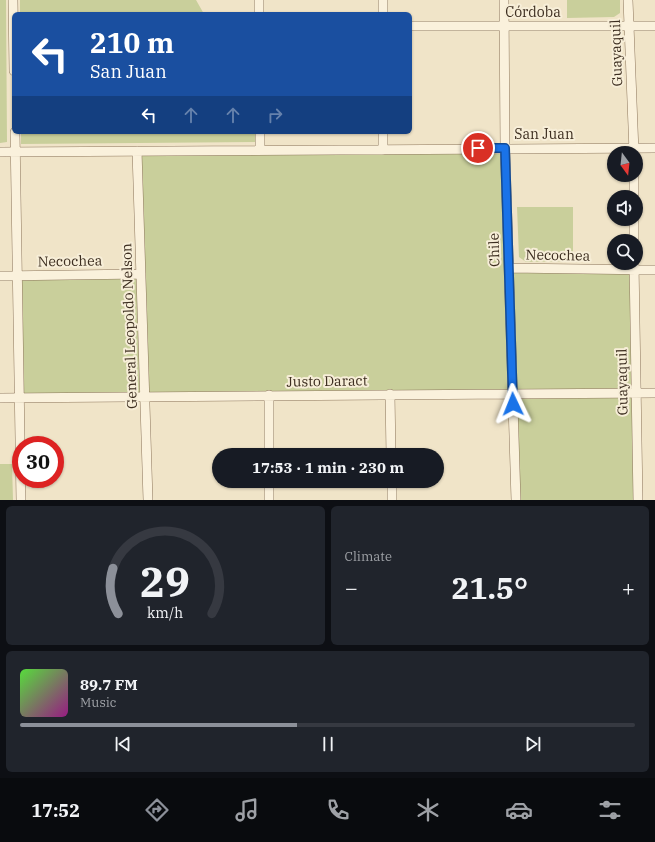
<!DOCTYPE html>
<html lang="en">
<head>
<meta charset="utf-8">
<style>
  :root { --surface:#171b24; --page:#20242c; --text:#f1f3f6; --muted:#9ea1a6; --line:#363941; --accent:#8c9099 }
  body { margin:0; font-family:"IBM Plex Serif",serif; background:var(--page); color:var(--text); height:100vh; display:flex; flex-direction:column; font-size:15px; white-space:nowrap }
  * { box-sizing:border-box; margin:0 }
  p { font-size:13px; color:var(--muted) }
  .icon { flex:none; width:22px; height:22px; fill:none; stroke:currentColor; stroke-width:2; stroke-linecap:round; stroke-linejoin:round }
  .map { position:relative; height:500px; overflow:hidden }
  .details { display:flex; flex-direction:column; gap:6px; padding:6px; background:#0d0f14; flex:1 }
  .details>* { flex:none }
  .guide { position:absolute; left:12px; top:12px; width:400px; height:122px; border-radius:6px; box-shadow:0 1px 3px #0004; background:#1a4fa0; color:#fff; overflow:hidden }
  .needle { width:26px; rotate:165deg }
  .buttons { position:absolute; left:607px; top:146px; display:grid; gap:8px }
  .buttons a { display:grid; place-items:center; width:36px; height:36px; border-radius:50%; background:var(--surface); box-shadow:0 1px 3px #0004; font-size:20px }
  .speed { position:absolute; left:12px; top:436px; display:flex; gap:8px; font-size:20px; font-weight:700; text-align:center }
  .speed>* { display:grid; place-content:center; width:52px; height:52px; border-radius:50%; background:var(--surface); box-shadow:0 1px 3px #0004; line-height:1 }
  .speed .limit { border:6px solid #d22; background:#fff; color:#111 }
  .pin { position:absolute; display:grid; place-items:center; width:34px; height:34px; color:#fff; margin:-17px; border:2px solid #fff; border-radius:50%; box-shadow:0 1px 4px #0007 }
  .me { position:absolute; width:44px; margin:-22px; rotate:358deg; stroke-linejoin:round; filter:drop-shadow(0 0 3px #0008) }
  .turn { display:flex; align-items:center; gap:14px; height:84px; padding:0 12px; font-size:18px }
  .turn .icon { width:52px; height:52px; stroke-width:2.5 }
  .turn b { display:block; font-size:28px; line-height:34px }
  .lanes { display:flex; align-items:center; height:38px; padding:0 12px; background:#0003; justify-content:center; gap:20px; direction:ltr }
  .lanes .off { opacity:.35 }
  .big { font-size:30px; font-weight:700; line-height:1.1 }
  .details .tile { flex:1; display:flex; flex-direction:column; justify-content:center; gap:6px; min-width:0; padding:0 14px; border-radius:6px; background:var(--page) }
  .details .dial { align-items:center; gap:0 }
  .dial svg { height:104px; overflow:visible; fill:none; stroke:var(--line); stroke-width:7; stroke-linecap:round; text-anchor:middle }
  .dial text { fill:var(--text); stroke:none }
  .song { display:flex; align-items:center; gap:12px }
  .cover { width:48px; height:48px; border-radius:6px; background:linear-gradient(135deg,hsl(110 70% 55%),hsl(310 70% 35%)) }
  .played { height:4px; border-radius:2px; background:linear-gradient(90deg,var(--accent) 45%,var(--line) 45%) }
  .keys { display:flex; justify-content:space-around; direction:ltr }
  .heat { display:flex; justify-content:space-between; align-items:center; font-size:22px; direction:ltr }
  .details .tiles { flex:1; display:grid; gap:6px; grid-template-columns:1fr 1fr }
  .tile:last-child { grid-column:span 2 }
  .trip { position:absolute; left:212px; top:448px; width:232px; height:40px; border-radius:20px; background:var(--surface); box-shadow:0 1px 3px #0004; font-weight:700; line-height:40px; text-align:center }
  .tab-bar { display:flex; height:64px; justify-content:space-around; align-items:center; background:#090b0e; color:var(--muted) }
  .tab-bar .icon { width:28px; height:28px }
  .tab-bar .current { color:var(--accent) }
  .tab-bar b { font-size:18px; color:var(--text) }
  .map>svg:first-child { display:block }
</style>
</head>
<body>
<div class="map">
<svg width="655" height="500" viewBox="0 0 655 500">
  <rect width="100%" height="100%" fill="#f0e4c8"/>
  <path fill="#c9cf9b" d="M 0,0 L 6,0 L 7,142 L 0,143 Z
    M 20,0 L 196,0 L 204,14 L 20,14 Z
    M 567,0 L 620,0 L 620,13 L 614,17 L 567,18 Z
    M 21,132 L 255,132 L 255,142 L 21,144 Z
    M 505,148 L 509,268 L 634,270 L 638,500 L 516,500 L 513,393 L 20,398 L 18,276 L 140,274 L 137,151 Z
    M 517,207 L 573,207 L 573,261 L 526,262 L 519,257 Z
    M 0,464 L 12,464 L 13,500 L 0,500 Z"/>
  <g fill="none" stroke-linecap="round" stroke-linejoin="round">
    <defs>
      <path id="minor" d="M 13,0 L 14,71
        M 259,0 L 259,14
        M 383,0 L 383,14
        M 504,0 L 505,148 L 516,500
        M 628,0 L 634,152
        M 410,26 L 655,26
        M 15,132 L 21,500
        M 260,132 L 260,150
        M 383,132 L 383,150
        M 137,151 L 148,500
        M 0,152 L 655,148
        M 634,197 L 634,175
        M 634,241 L 634,219
        M 634,263 L 638,500
        M 509,268 L 655,270
        M 0,276 L 141,274
        M 390,394 L 391,455
        M 269,395 L 269,455
        M 0,398 L 655,393
        M 269,481 L 269,500
        M 392,481 L 392,500"/>
    </defs>
    <use href="#minor" stroke="#8d765c" stroke-width="10"/>
    <use href="#minor" stroke="#faf1dc" stroke-width="9"/>
  </g>
  <g fill="none" stroke-linecap="round" stroke-linejoin="round">
    <defs>
      <path id="route" d="M 478,148 L 505,148 L 513,404"/>
    </defs>
    <use href="#route" stroke="#114b97" stroke-width="10"/>
    <use href="#route" stroke="#1a73e8" stroke-width="7"/>
  </g>
  <g text-anchor="middle" dominant-baseline="central" stroke-width="4" stroke-linejoin="round" paint-order="stroke">
    <g font-size="14" fill="#3d2e20" stroke="#f7eed8">
      <text x="533" y="12">Córdoba</text>
      <text transform="translate(616 53) rotate(-92)">Guayaquil</text>
      <text x="544" y="134">San Juan</text>
      <text transform="translate(494 250) rotate(-92)">Chile</text>
      <text transform="translate(558 255) rotate(1)">Necochea</text>
      <text transform="translate(70 261) rotate(-1)">Necochea</text>
      <text transform="translate(129 326) rotate(-92)">General Leopoldo Nelson</text>
      <text transform="translate(327 381) rotate(-1)">Justo Daract</text>
      <text transform="translate(622 382) rotate(-91)">Guayaquil</text>
    </g>
  </g>
</svg>
<div class="buttons">
<a><svg class="needle" viewBox="-14 -14 28 28"><path d="M0-13l5 13h-10z" fill="#e53935"/><path d="M0 13l5-13h-10z" fill="#9ea1a6"/></svg></a>
<a><svg class="icon" aria-label="sound" viewBox="0 0 24 24"><path d="M4 9h4l5-4v14l-5-4H4zM17 9q2 3 0 6"/></svg></a>
<a><svg class="icon" aria-label="search" viewBox="0 0 24 24"><circle cx="10" cy="10" r="6"/><path d="M15 15l6 6"/></svg></a>
</div>
<div class="speed"><div class="limit">30</div></div>
<div class="pin" style="left:478px;top:148px;background:#d93025"><svg class="icon" aria-label="arrive" viewBox="0 0 24 24"><path d="M6 21V4h12l-3 4 3 4H6"/></svg></div>
<svg class="me" style="left:513px;top:404px" viewBox="-20 -20 40 40"><path d="M0-17L14 15 0 8-14 15z" fill="#1a73e8" stroke="#fff" stroke-width="4"/></svg>
<div class="trip">17:53 · 1 min · 230 m</div>
<div class="guide">
<div class="turn"><svg class="icon" aria-label="left" viewBox="0 0 24 24"><path d="M17 20v-9H6M10 6l-5 5 5 5"/></svg><div><b>210 m</b>San Juan</div></div>
<div class="lanes"><svg class="icon" aria-label="left" viewBox="0 0 24 24"><path d="M17 20v-9H6M10 6l-5 5 5 5"/></svg><svg class="icon off" aria-label="ahead" viewBox="0 0 24 24"><path d="M12 20V5M6 11l6-6 6 6"/></svg><svg class="icon off" aria-label="ahead" viewBox="0 0 24 24"><path d="M12 20V5M6 11l6-6 6 6"/></svg><svg class="icon off" aria-label="right" viewBox="0 0 24 24"><path d="M7 20v-9h11M14 6l5 5-5 5"/></svg></div>
</div>
</div>
<section class="details">
<div class="tiles">
<div class="tile dial"><svg viewBox="0 0 100 80">
<path d="M14 69A42 42 0 1 1 86 69"/>
<path d="M14 69A42 42 0 0 1 10 34" stroke="#8c9099"/>
<text x="50" y="56" font-size="32" font-weight="700">29</text>
<text x="50" y="72" font-size="11">km/h</text>
</svg></div>
<div class="tile"><p>Climate</p>
<div class="heat"><a>−</a><b class="big">21.5°</b><a>+</a></div>
</div>
<div class="tile">
<div class="song"><i class="cover"></i><div><b>89.7 FM</b><p>Music</p></div></div>
<div class="played"></div>
<div class="keys"><svg class="icon" aria-label="previous" viewBox="0 0 24 24"><path d="M18 5L8 12l10 7zM5 5v14"/></svg><svg class="icon" aria-label="pause" viewBox="0 0 24 24"><path d="M8 5v14M16 5v14"/></svg><svg class="icon" aria-label="next" viewBox="0 0 24 24"><path d="M6 5l10 7-10 7zM19 5v14"/></svg></div>
</div>
</div>
</section>
<nav class="tab-bar">
<b>17:52</b>
<svg class="icon current" aria-label="directions" viewBox="0 0 24 24"><path d="M12 3l9 9-9 9-9-9zM9 14v-3h6M13 9l2 2-2 2"/></svg>
<svg class="icon" aria-label="music" viewBox="0 0 24 24"><path d="M9 18V5l10-2v13"/><circle cx="6" cy="18" r="3"/><circle cx="16" cy="16" r="3"/></svg>
<svg class="icon" aria-label="phone" viewBox="0 0 24 24"><path d="M5 4h4l2 5-3 2q2 4 5 5l2-3 5 2v4C11 20 4 13 5 4z"/></svg>
<svg class="icon" aria-label="climate" viewBox="0 0 24 24"><path d="M12 3v18M4 7l16 10M4 17L20 7"/></svg>
<svg class="icon" aria-label="car" viewBox="0 0 24 24"><path d="M5 17H2v-5l4-1 3-4h7l3 4 3 1v5h-3M9 17h6M6 11h13"/><circle cx="7" cy="17" r="2"/><circle cx="17" cy="17" r="2"/></svg>
<svg class="icon" aria-label="filters" viewBox="0 0 24 24"><path d="M4 7h16M4 17h16"/><circle cx="9" cy="7" r="2"/><circle cx="15" cy="17" r="2"/></svg>
</nav>
</body>
</html>
